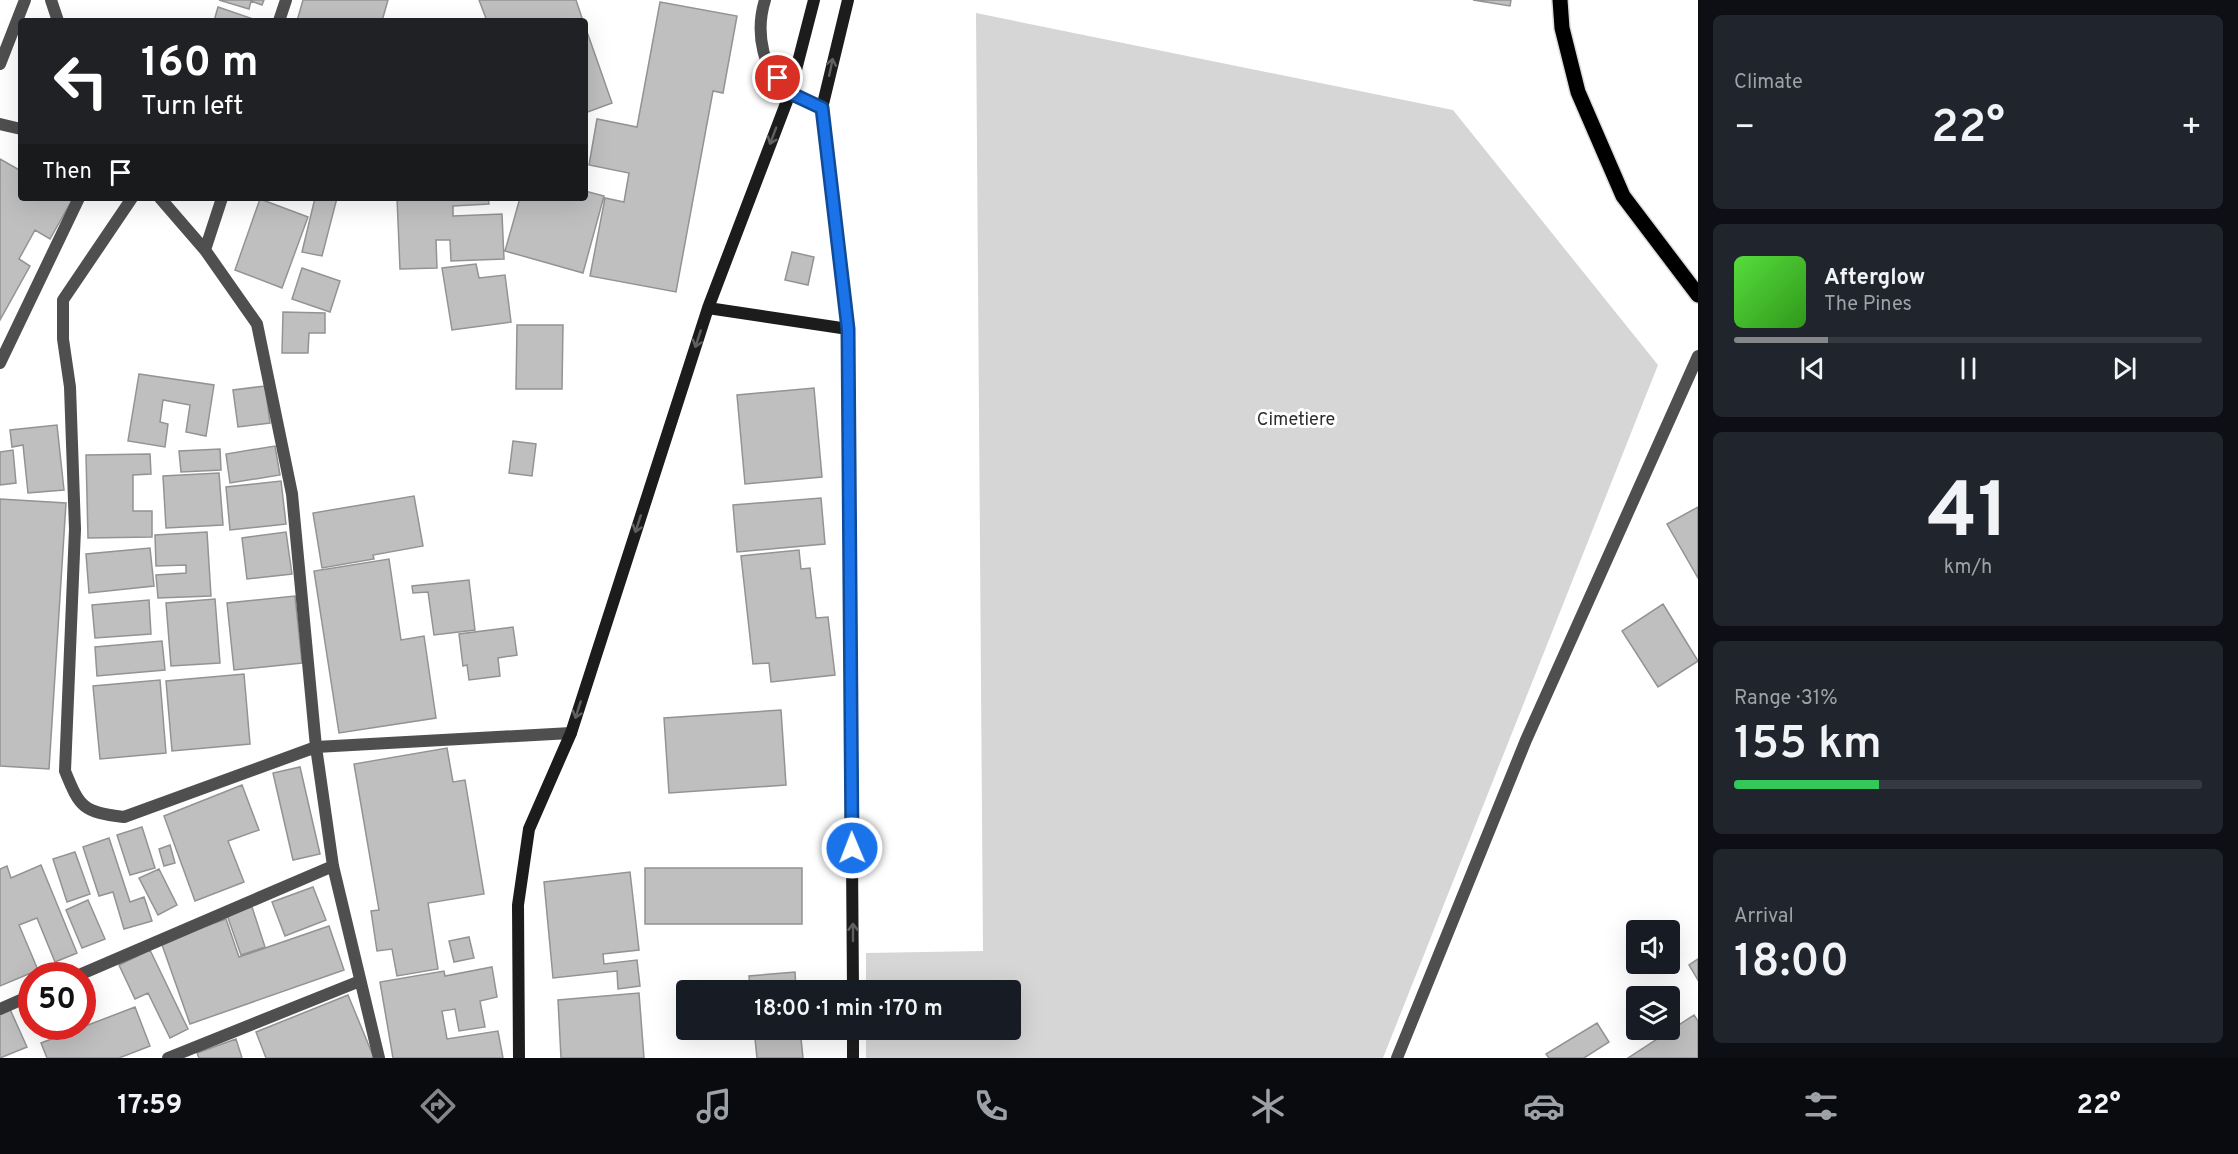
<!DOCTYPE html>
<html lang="en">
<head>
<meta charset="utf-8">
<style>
  :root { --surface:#171b24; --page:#20242c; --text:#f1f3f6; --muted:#9ea1a6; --line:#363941; --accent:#858687 }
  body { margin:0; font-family:Overpass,sans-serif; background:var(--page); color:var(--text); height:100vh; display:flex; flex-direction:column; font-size:22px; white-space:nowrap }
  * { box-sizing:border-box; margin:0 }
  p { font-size:20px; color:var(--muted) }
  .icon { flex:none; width:33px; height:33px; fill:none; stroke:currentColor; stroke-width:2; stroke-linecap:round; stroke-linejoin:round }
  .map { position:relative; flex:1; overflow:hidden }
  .details { display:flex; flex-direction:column; gap:15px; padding:15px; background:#0d0f14; width:540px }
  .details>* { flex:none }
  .banner { position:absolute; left:18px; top:18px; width:570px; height:183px; border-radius:6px; box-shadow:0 6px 24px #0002; background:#202124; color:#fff; overflow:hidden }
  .tools { position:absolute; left:1626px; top:920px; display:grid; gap:12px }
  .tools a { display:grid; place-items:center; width:54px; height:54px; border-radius:6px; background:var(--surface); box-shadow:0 6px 24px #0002; font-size:30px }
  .speed { position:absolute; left:18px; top:962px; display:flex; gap:12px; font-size:30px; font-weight:700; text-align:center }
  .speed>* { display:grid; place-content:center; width:78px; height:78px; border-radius:50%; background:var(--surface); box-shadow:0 6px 24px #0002; line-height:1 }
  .speed .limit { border:9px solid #d22; background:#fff; color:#111 }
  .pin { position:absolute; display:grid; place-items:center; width:51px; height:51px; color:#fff; margin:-26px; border:3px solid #fff; border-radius:50%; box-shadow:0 2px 6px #0007 }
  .me { position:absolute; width:66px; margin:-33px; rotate:359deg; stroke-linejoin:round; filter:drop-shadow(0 0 4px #0008) }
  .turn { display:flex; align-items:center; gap:21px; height:126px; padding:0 24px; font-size:27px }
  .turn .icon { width:78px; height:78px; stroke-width:2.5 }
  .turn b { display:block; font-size:42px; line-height:51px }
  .then { display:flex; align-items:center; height:57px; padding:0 24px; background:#0003; gap:12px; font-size:22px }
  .big { font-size:45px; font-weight:600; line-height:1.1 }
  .details .tile { flex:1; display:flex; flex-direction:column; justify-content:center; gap:9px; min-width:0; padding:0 21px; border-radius:9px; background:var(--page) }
  .details .dial { align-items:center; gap:0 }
  .dial b { font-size:78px; line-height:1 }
  .song { display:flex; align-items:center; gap:18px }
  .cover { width:72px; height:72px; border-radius:9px; background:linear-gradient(135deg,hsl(110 70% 55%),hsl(110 70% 35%)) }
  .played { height:6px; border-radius:3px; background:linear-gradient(90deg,var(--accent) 20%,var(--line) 20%) }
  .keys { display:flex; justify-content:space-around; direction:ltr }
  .heat { display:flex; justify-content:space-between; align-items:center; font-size:33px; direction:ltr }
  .charge { height:9px; border-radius:4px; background:linear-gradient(90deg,#34c759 31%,var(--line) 0) }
  .trip { position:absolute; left:676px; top:980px; width:345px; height:60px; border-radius:6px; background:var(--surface); box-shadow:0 6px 24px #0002; font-weight:600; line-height:60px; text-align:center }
  .tab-bar { display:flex; height:96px; justify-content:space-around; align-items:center; background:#090b0e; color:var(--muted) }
  .tab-bar .icon { width:42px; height:42px }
  .tab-bar .current { color:var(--accent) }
  .tab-bar b { font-size:27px; color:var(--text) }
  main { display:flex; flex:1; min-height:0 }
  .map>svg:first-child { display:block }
</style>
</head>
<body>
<main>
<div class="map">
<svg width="1698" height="1058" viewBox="0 0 1698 1058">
  <rect width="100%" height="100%" fill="#fff"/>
  <path fill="#d6d6d6" d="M 976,13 L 1453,110 L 1658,365 L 1383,1058 L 866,1058 L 866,1029 L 1011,1029 L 1011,990 L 866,990 L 866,953 L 983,951 Z"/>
  <path fill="#bfbfbf" stroke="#939393" stroke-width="1.5" d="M 219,0 L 264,0 L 262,5 L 251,1 L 249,9 Z
    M 303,0 L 388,0 L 382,21 L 297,21 Z
    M 479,0 L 576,0 L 583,21 L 487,21 Z
    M 1473,0 L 1511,0 L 1510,6 Z
    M 660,2 L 737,16 L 723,93 L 713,91 L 676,292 L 590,276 L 605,198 L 624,202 L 629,173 L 589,165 L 597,119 L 637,127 Z
    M 218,7 L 259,21 L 214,21 Z
    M 585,26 L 612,103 L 585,113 Z
    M 0,159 L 21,171 L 21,198 L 72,200 L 50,239 L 35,230 L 19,259 L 30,266 L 0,320 Z
    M 585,191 L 604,196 L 583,273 L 505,251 L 520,198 L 585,198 Z
    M 315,198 L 337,198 L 322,256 L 302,252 Z
    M 397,198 L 488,198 L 489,204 L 453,206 L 453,216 L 502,214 L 504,259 L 451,261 L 450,240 L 436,240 L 437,268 L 400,269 Z
    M 260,199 L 308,217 L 282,288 L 235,270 Z
    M 792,252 L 814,257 L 808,285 L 785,280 Z
    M 476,264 L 479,278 L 505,275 L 511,322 L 452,330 L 442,268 Z
    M 302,268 L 340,281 L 330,312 L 292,299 Z
    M 283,312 L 325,313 L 325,333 L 309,333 L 308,353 L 282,353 Z
    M 517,325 L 563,325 L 562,389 L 516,389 Z
    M 139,374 L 214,385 L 206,436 L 186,432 L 190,405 L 163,400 L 160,422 L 168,424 L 165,447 L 128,441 Z
    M 265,386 L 270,423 L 238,427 L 233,390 Z
    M 814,388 L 822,477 L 745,484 L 737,395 Z
    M 57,425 L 64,490 L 28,493 L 23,445 L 12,447 L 10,430 Z
    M 513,441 L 536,444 L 532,476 L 509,473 Z
    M 275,446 L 280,475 L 230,483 L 226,454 Z
    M 220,449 L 221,470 L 181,472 L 179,451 Z
    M 13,450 L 16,483 L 0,485 L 0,452 Z
    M 150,454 L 151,474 L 133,475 L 133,511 L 152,511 L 152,537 L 88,538 L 86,455 Z
    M 219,473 L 223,525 L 166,528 L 163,476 Z
    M 281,481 L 286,524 L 230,530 L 226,487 Z
    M 414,496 L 423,546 L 373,555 L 374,559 L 322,568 L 313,513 Z
    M 821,498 L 825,544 L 737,552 L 733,505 Z
    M 0,499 L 66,503 L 49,769 L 0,766 Z
    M 1698,507 L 1698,578 L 1667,524 Z
    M 207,532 L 211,596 L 158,598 L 156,575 L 186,573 L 186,565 L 156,566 L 155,535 Z
    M 286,532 L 292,574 L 247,579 L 242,538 Z
    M 150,548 L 154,586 L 89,593 L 86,554 Z
    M 799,550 L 801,569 L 810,568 L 816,618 L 828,617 L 835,675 L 771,682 L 769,663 L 753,664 L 741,556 Z
    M 389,559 L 401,640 L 424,636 L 436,718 L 339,733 L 314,571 Z
    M 469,580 L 475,630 L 434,635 L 428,592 L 413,593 L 412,586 Z
    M 295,596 L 302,663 L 234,670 L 227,603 Z
    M 215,599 L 220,663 L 171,666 L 166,603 Z
    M 149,600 L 151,634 L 95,638 L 92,605 Z
    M 1663,604 L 1698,661 L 1658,687 L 1622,631 Z
    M 513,627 L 517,655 L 498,658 L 500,676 L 469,680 L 467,665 L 463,666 L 459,634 Z
    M 162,641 L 165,670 L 97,676 L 95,647 Z
    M 244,674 L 250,744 L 172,751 L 166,681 Z
    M 160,680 L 166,753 L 100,759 L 93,686 Z
    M 781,710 L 786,785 L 669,793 L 664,718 Z
    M 447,748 L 453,782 L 465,780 L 484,894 L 428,903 L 438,969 L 397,976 L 392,949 L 377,951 L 371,911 L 379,910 L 354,764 Z
    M 300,767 L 320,854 L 293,860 L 273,773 Z
    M 242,785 L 259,830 L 228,841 L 244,882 L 195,901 L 164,816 Z
    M 142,827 L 155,868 L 130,875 L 117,835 Z
    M 109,838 L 130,902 L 144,897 L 152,921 L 124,929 L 113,892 L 99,896 L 83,847 Z
    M 170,845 L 175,863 L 164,866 L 159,849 Z
    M 75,852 L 90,894 L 67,902 L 53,859 Z
    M 41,865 L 77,953 L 55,962 L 37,918 L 19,925 L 38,970 L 0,986 L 0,869 L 7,866 L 11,878 Z
    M 645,868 L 802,868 L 802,924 L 645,924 Z
    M 159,869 L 177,905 L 158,915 L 139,878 Z
    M 630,872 L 639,950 L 603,954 L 604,964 L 637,960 L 640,986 L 618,989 L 617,971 L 553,978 L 544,882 Z
    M 313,887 L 326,920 L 285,936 L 272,902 Z
    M 88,900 L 105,939 L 82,948 L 66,910 Z
    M 252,907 L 265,947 L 241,955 L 227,915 Z
    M 226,919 L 239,957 L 329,926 L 344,970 L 190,1024 L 161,942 Z
    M 469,937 L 474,958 L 454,962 L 449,941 Z
    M 150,950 L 188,1029 L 170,1038 L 148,993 L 135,999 L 119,965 Z
    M 1698,959 L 1698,980 L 1689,965 Z
    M 492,967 L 497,997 L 480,1001 L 485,1027 L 459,1031 L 455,1009 L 442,1011 L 447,1039 L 498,1031 L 503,1058 L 393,1058 L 380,982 L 444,971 L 445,976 Z
    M 795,972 L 796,990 L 750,990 L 749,976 Z
    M 639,993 L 644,1058 L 561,1058 L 558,1000 Z
    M 348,995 L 374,1058 L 266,1058 L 256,1032 Z
    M 9,1007 L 27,1047 L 0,1058 L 0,1012 Z
    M 135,1007 L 150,1046 L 119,1058 L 47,1058 L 41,1043 Z
    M 1694,1015 L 1698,1021 L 1698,1058 L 1628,1058 Z
    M 1597,1023 L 1609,1042 L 1584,1058 L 1549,1058 L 1546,1054 Z
    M 754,1029 L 800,1029 L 803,1058 L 757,1058 Z
    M 236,1039 L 242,1058 L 199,1058 L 197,1053 Z"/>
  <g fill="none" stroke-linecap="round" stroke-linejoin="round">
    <defs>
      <path id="primary" d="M 1560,0 L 1562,28 L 1578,92 L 1623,196 L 1698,295"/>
    </defs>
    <use href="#primary" stroke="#dbdbdb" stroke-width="18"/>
    <path stroke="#4f4f4f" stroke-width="12" d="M 51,0 L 58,21
      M 765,0 C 755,32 762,75 792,94 C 801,99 812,103 822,108
      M 279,21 L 286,0
      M 0,64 L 25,0
      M 0,124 L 21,129
      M 132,198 L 63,300 L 63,339 L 70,387 L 75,529 L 65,771 C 80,808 83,812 124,817 L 316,747 L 571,733
      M 160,198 L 205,250 L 257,324 L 292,494 L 316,747 L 333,866 L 379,1058
      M 205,250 L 222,198
      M 0,363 L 79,198
      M 79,975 L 333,866
      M 0,1009 L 32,995
      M 168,1058 L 360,981
      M 1397,1058 L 1526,740 L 1698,356"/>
    <path stroke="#1c1c1c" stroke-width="12" d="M 848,0 L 822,108 L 848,329 L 853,990
      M 708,308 L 848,329
      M 853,1029 L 853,1058
      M 519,1058 L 518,905 L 529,829 L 571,733 L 708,308 L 790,93 L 814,0"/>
    <use href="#primary" stroke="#000" stroke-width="15"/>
  </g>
  <defs><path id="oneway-shaft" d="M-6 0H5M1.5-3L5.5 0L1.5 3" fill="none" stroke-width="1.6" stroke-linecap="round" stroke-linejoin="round" transform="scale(1.5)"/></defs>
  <g stroke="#606060">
    <use href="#oneway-shaft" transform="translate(831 67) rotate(-78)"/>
    <use href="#oneway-shaft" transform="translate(773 136) rotate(111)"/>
    <use href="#oneway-shaft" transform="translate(698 339) rotate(108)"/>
    <use href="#oneway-shaft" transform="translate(638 524) rotate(108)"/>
    <use href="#oneway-shaft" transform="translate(578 710) rotate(108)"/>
    <use href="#oneway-shaft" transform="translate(853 932) rotate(-90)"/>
  </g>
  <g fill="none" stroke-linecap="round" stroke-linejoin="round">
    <defs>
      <path id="route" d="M 778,78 L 790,93 L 822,108 L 848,329 L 852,848"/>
    </defs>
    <use href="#route" stroke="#114b97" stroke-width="15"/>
    <use href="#route" stroke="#1a73e8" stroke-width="10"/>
  </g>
  <g text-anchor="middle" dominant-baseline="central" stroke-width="6" stroke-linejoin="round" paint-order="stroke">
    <g font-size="18" fill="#2d2d2d" stroke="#fff">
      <text x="1296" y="420">Cimetiere</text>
    </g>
  </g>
</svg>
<div class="tools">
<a><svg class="icon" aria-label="sound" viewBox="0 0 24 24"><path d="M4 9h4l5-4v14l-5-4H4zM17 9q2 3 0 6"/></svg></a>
<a><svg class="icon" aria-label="layers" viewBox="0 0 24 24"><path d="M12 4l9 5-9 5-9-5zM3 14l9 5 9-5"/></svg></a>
</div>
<div class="speed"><div class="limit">50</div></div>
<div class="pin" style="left:778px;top:78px;background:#d93025"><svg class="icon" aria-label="arrive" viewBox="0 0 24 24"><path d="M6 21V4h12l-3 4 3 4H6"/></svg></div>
<svg class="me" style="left:852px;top:848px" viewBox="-20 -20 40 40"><circle r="17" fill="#1a73e8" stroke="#fff" stroke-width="3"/><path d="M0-11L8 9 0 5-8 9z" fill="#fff"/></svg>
<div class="trip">18:00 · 1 min · 170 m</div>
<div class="banner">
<div class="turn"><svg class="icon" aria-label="left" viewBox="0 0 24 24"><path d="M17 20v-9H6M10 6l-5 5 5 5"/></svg><div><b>160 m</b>Turn left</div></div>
<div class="then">Then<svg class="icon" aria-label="arrive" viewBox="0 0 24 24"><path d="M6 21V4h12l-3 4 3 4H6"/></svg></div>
</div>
</div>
<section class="details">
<div class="tile"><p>Climate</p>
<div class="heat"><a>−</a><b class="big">22°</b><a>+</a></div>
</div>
<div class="tile">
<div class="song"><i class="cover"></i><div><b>Afterglow</b><p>The Pines</p></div></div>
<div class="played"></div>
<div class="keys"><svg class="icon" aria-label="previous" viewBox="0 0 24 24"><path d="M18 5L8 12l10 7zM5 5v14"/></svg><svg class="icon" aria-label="pause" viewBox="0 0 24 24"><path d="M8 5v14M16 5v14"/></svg><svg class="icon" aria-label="next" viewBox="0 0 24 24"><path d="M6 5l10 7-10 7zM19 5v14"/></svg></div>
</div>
<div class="tile dial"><b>41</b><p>km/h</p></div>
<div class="tile"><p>Range · 31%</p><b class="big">155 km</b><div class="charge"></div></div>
<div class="tile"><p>Arrival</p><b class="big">18:00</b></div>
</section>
</main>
<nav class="tab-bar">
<b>17:59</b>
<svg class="icon current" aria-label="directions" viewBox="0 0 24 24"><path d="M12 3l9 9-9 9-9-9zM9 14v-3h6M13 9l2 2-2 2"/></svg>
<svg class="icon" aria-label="music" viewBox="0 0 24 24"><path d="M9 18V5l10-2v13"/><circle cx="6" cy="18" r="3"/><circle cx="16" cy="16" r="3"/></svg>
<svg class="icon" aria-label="phone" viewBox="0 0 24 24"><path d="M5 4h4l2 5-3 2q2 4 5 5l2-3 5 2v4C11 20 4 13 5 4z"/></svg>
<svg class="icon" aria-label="climate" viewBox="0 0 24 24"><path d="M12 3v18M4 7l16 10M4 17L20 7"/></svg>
<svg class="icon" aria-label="car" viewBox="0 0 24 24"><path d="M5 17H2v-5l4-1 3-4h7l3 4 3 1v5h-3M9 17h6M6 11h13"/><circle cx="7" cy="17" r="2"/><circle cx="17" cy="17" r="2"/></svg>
<svg class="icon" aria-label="filters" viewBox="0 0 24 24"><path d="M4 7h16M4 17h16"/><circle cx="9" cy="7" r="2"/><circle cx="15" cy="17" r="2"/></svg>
<b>22°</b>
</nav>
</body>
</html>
